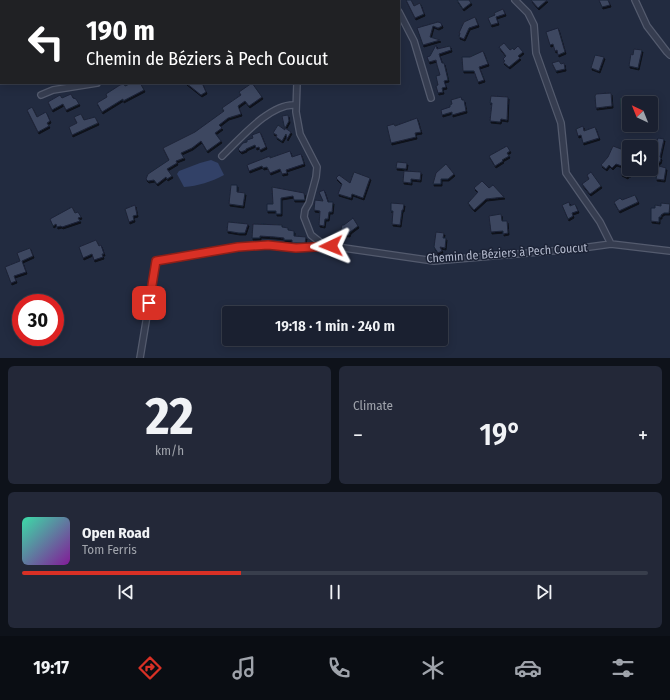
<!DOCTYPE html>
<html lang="en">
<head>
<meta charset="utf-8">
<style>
  :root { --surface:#1a2030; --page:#232838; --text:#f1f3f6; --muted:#9fa3ab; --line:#383e4c; --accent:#d93025 }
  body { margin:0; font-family:"Fira Sans Condensed",sans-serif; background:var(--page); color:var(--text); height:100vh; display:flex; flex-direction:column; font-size:15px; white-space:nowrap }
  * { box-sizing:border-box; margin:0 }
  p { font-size:13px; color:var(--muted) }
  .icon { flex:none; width:22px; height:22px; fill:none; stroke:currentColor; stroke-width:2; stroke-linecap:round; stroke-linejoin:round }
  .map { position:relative; height:358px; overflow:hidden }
  .side { display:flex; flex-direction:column; gap:8px; padding:8px; background:#0e121a; flex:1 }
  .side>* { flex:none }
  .banner { position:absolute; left:0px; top:0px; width:400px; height:84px; box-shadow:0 2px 10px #0003,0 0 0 1px var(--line); background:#202124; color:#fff; overflow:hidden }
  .needle { width:26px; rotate:317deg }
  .controls { position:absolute; left:622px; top:96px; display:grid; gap:8px }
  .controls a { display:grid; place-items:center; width:36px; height:36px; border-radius:4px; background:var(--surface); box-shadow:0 2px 10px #0003,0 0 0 1px var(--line); font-size:20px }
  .speed { position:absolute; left:12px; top:294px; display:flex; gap:8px; font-size:20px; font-weight:700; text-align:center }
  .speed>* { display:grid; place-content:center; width:52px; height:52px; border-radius:50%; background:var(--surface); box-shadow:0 2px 10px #0003,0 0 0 1px var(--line); line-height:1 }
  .speed .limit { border:6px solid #d22; background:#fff; color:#111 }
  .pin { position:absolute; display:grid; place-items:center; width:34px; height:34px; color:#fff; margin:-17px; border-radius:8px; box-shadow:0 2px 6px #0006 }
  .me { position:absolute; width:44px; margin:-22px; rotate:268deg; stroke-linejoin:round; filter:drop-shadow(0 0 3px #0008) }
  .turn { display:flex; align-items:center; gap:14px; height:84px; padding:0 20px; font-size:18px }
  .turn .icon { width:52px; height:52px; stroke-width:2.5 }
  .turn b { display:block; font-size:28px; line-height:34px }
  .big { font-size:30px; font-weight:600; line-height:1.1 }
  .side .widget { flex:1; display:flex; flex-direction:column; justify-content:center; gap:6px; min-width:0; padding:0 14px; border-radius:6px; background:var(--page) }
  .side .dial { align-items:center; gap:0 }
  .dial b { font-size:52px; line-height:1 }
  .song { display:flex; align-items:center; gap:12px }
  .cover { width:48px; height:48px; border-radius:6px; background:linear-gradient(135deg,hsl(160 70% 55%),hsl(290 70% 35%)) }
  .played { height:4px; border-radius:2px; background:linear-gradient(90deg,var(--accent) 35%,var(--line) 35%) }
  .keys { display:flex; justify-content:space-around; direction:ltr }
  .heat { display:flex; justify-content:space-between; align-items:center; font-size:22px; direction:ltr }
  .side .tiles { flex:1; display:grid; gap:8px; grid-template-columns:1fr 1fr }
  .widget:last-child { grid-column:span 2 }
  .trip { position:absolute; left:222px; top:306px; width:226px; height:40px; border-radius:4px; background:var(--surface); box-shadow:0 2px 10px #0003,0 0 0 1px var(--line); font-weight:600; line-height:40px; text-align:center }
  .tabs { display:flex; height:64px; justify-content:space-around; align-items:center; background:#0a0d13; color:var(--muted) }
  .tabs .icon { width:28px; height:28px }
  .tabs .selected { color:var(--accent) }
  .tabs b { font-size:18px; color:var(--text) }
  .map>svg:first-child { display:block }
</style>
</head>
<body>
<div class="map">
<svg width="670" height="358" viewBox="0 0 670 358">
  <defs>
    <filter id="shadow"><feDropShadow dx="1" dy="2" stdDeviation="0" flood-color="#0009"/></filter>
  </defs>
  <rect width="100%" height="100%" fill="#222b40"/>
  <path fill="#243a41" d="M 637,97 L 637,103 L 629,103 L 629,125 L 639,125 L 639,130 L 622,131 L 620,98 Z"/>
  <path fill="#324167" d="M 211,160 L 218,163 L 224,175 C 211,182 198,186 184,187 L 177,174 L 179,171 L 200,163 Z"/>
  <path fill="#3d4761" stroke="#1d2437" filter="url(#shadow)" d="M 406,0 L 411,0 L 414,6 L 420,3 L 424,14 L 415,18 Z
    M 457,0 L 469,0 L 471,3 L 463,9 Z
    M 531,0 L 547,0 L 538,8 Z
    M 599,0 L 608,0 L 610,5 L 602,7 Z
    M 503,9 L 505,14 L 496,17 L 498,23 L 491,25 L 488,18 L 495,15 L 494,13 Z
    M 475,17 L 478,25 L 469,28 L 464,39 L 459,37 L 460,33 L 459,33 L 464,22 Z
    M 438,22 L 441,23 L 442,26 L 438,28 L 433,26 L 430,37 L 440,40 L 423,45 L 417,28 Z
    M 558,28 L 565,52 L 558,55 L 557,50 L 555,51 L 553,44 L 550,45 L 546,32 Z
    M 504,43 L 510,50 L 513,48 L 514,50 L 518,46 L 523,52 L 518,56 L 520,58 L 509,67 L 503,62 L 505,61 L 503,59 L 506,56 L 499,47 Z
    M 436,45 L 437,49 L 450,46 L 451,50 L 439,54 L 442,63 L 444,63 L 448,80 L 444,81 L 446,87 L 442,88 L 443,92 L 438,93 L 436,86 L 438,85 L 436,76 L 440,75 L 437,65 L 436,60 L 429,62 L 427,57 L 430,56 Z
    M 634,49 L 642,50 L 638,68 L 629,66 L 631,54 L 633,55 Z
    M 483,51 L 488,64 L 479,67 L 484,80 L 478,82 L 474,71 L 463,71 L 462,57 L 470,57 Z
    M 595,55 L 604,57 L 599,71 L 591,68 Z
    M 559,61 L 561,64 L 564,63 L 565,69 L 556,71 L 552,63 Z
    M 132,83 L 140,83 L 144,90 L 123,101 L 123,99 L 102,112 L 97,103 L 107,97 L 106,94 L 120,85 L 124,84 L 125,86 Z
    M 186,83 L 202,83 L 206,92 L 201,95 Z
    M 252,83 L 262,97 L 249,106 L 245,101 L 238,106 L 241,114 L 228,118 L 219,125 L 222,128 L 215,133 L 221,141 L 207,151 L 201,141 L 192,148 L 181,153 L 184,158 L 176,161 L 177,163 L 167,169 L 172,176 L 167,179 L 166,177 L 157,184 L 154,180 L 148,181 L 146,179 L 148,174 L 169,160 L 163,148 L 195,132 L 224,111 L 222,108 L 241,95 L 239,92 Z
    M 611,93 L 612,106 L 596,108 L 595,96 L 596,94 Z
    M 71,94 L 73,98 L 76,99 L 79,104 L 66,110 L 63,104 L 52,110 L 48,102 L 60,95 L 62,98 Z
    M 491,96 L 508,97 L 507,120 L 501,119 L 500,122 L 490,121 L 492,103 L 490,103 Z
    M 461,97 L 462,100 L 464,100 L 466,111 L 452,115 L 452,112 L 442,115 L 441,110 L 450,107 L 450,105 L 452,104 L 451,100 Z
    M 32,107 L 37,117 L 46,112 L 50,121 L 47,123 L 49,126 L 38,132 L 27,110 Z
    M 81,114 L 84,120 L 95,117 L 98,123 L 72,135 L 69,127 L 77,123 L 74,117 Z
    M 288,115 L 289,121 L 285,128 L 291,132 L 287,139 L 286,134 L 282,141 L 276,137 L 277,135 L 273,133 L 278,125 L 285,130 L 282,116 Z
    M 417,118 L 421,132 L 415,133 L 416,137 L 391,143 L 387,126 L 394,124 L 395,126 Z
    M 583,126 L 584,131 L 595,127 L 599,138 L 583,143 L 581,135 L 578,136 L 576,129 Z
    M 260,132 L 266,147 L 260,150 L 259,147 L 256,148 L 255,145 L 246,149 L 246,150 L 241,152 L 238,149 L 243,143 L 247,142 L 247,140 L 253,138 L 252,135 Z
    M 658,138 L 664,139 L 660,157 L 661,158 L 660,162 L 659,162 L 658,164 L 654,163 L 657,149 L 655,148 Z
    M 507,146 L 510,151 L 507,153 L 509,156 L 502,160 L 503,161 L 495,166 L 489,156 Z
    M 613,146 L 629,152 L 629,169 L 633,169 L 630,175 L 628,175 L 627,177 L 621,174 L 625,167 L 616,164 L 612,168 L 609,165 L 606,169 L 601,165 L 608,157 Z
    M 290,151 L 292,157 L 301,154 L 304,164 L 286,170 L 287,173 L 282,174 L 280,169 L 270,173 L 267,167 L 263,168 L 262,166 L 249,171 L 247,165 L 270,156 L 270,158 Z
    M 397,162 L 407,163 L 406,169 L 396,168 Z
    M 446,164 L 454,174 L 448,179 L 441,179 L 441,184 L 433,184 L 436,173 Z
    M 659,166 L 666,168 L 664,180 L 656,179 Z
    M 404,171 L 421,172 L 420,180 L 411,179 L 411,183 L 403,182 Z
    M 354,172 L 370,178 L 363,198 L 352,194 L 351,198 L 338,194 L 342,184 L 336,178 L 339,175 L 350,183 Z
    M 591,172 L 601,186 L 590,194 L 582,184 L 589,179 L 587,175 Z
    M 482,181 L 489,188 L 493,185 L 504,197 L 486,199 L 474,210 L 468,203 L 478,192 L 474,188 Z
    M 231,185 L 237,185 L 237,192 L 245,193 L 243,206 L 229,204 Z
    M 272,187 L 304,193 L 305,200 L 294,200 L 293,196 L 281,198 L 281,214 L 276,214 L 276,211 L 267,211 L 267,204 L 273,204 Z
    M 324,190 L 328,202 L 333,202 L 332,212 L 329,212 L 328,219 L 325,219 L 324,226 L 319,225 L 320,211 L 314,210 L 315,200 L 323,201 L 319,192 Z
    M 635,195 L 638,202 L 619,211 L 614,202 L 620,198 L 622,200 Z
    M 569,202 L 570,206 L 575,204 L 578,211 L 572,213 L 573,216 L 568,219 L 562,205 Z
    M 391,203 L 404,204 L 403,210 L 402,210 L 400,225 L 392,224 L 393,211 L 391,211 Z
    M 661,203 L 670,204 L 669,213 L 664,213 L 661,215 L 661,217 L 659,217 L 659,222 L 651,221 L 651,208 L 655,208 L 655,205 L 661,206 Z
    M 135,205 L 137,215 L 133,216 L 134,220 L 129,222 L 125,209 Z
    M 72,207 L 75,213 L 78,212 L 81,217 L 78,218 L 80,221 L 62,227 L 61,226 L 57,227 L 56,224 L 53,226 L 50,219 Z
    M 501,214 L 502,221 L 507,221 L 508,233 L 503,234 L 503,231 L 491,232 L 489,216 Z
    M 353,218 L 358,226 L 350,232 L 349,235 L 340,234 L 342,225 L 344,225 Z
    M 228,222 L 248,224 L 245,233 L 239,233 L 227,231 Z
    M 253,224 L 282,225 L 282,227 L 288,228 L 288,230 L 294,231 L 294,236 L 306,237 L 305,243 L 292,243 L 292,240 L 284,240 L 284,238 L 275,237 L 260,236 L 260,238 L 252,238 Z
    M 436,232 L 444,233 L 443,238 L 446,238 L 445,248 L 440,247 L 442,251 L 438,253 L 434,247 Z
    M 96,240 L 99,246 L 101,245 L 104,254 L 102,254 L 103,257 L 94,260 L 92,254 L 83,258 L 79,247 Z
    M 30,248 L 33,256 L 22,261 L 26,272 L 14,276 L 16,281 L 11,283 L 5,267 L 20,261 L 17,253 Z"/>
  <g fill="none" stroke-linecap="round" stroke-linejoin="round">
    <defs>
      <path id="minor" d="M 377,0 L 379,1
        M 515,0 L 528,13 L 534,25 L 536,53 L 561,123 L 566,173 L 600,222 L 611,244
        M 635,0 L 647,26 L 667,52 L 670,55
        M 184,1 L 185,0
        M 314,1 L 315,0
        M 399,12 L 414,41 L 431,98
        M 297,83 L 296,112 L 300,134 L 317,167 L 316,177 L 309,203 L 305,210 L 304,217 L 311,235 L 320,242 L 328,245
        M 41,95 L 53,90 L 97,83
        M 222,156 C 239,140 270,103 295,105
        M 140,358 L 156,261 L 238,247 L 268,245 L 296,248 L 330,246 L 434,261 L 575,249 L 611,244 L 670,251"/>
    </defs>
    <use href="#minor" stroke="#545b6e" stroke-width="8"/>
    <use href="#minor" stroke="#363d50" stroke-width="5.5"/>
  </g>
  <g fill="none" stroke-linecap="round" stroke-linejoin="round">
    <defs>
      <path id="route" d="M 149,303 L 156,261 L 238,247 L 268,245 L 296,248 L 331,246"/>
    </defs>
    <use href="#route" stroke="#8d1f18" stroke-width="10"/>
    <use href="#route" stroke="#d93025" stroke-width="7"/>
  </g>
  <g text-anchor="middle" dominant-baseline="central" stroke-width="3" stroke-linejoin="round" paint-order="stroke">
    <g font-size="12" fill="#b2b8cb" stroke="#1b2235">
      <text transform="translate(507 253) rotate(-4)">Chemin de Béziers à Pech Coucut</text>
    </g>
  </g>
</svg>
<div class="controls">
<a><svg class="needle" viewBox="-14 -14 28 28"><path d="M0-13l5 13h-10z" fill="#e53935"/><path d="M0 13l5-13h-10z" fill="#9fa3ab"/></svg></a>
<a><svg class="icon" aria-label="sound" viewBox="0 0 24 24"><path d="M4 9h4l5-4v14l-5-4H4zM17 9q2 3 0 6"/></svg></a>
</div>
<div class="speed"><div class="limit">30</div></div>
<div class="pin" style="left:149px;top:303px;background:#d93025"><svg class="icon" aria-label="arrive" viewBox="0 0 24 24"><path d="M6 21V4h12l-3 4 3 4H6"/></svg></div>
<svg class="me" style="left:331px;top:246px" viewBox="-20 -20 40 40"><path d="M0-17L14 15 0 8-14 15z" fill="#d93025" stroke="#fff" stroke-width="4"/></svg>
<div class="trip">19:18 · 1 min · 240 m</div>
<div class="banner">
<div class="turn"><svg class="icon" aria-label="left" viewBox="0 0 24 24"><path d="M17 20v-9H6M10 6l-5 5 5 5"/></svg><div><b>190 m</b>Chemin de Béziers à Pech Coucut</div></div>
</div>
</div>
<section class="side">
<div class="tiles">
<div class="widget dial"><b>22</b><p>km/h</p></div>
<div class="widget"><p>Climate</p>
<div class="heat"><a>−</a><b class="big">19°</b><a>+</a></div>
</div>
<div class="widget">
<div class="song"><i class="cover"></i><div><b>Open Road</b><p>Tom Ferris</p></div></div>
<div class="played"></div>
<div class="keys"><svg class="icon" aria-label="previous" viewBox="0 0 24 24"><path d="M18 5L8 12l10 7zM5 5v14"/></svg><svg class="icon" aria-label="pause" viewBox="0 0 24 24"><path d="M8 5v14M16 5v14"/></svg><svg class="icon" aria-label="next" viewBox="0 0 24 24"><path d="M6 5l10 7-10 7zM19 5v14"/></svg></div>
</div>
</div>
</section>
<nav class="tabs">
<b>19:17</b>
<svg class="icon selected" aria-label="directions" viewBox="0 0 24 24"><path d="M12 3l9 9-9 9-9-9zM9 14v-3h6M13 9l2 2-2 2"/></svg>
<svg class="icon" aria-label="music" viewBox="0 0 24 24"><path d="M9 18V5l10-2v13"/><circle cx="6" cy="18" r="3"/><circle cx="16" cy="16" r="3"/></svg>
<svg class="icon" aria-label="phone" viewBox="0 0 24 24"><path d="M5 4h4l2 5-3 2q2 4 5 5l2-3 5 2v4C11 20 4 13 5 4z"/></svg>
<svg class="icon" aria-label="climate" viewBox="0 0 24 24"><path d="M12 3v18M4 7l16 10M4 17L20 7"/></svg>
<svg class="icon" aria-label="car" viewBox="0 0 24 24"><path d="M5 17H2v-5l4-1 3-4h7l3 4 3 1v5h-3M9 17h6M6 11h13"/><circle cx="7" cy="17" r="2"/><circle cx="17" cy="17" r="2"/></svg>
<svg class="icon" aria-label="filters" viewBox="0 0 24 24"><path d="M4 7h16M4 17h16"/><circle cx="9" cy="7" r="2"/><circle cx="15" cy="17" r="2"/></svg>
</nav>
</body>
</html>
